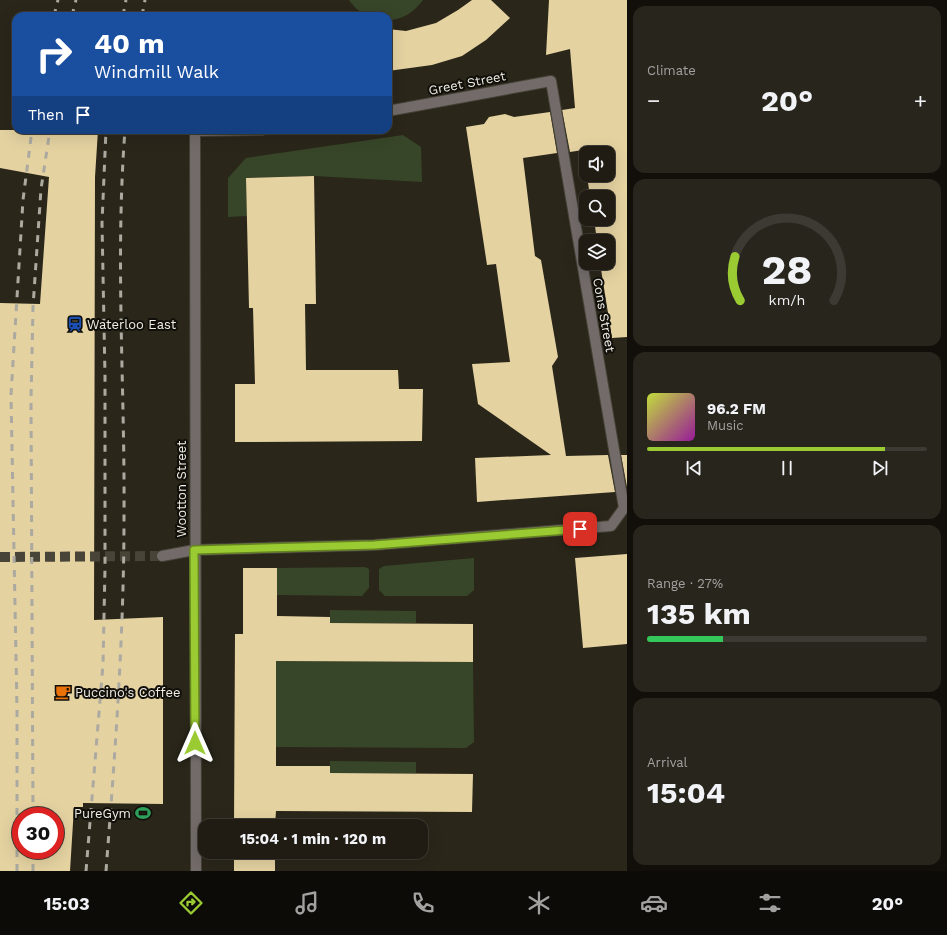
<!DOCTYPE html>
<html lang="en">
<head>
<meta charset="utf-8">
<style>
  :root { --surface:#201c14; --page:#28251d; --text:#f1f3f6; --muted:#a2a1a0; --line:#3d3a34; --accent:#9bcb32 }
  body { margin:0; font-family:"Work Sans",sans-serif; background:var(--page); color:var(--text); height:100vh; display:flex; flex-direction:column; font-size:15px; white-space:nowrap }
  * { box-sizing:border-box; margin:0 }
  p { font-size:13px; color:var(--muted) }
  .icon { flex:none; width:22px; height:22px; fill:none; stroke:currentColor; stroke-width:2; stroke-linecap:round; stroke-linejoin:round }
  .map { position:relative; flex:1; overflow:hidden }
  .drawer { display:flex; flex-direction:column; gap:6px; padding:6px; background:#120f0b; width:320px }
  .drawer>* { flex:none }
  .guide { position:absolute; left:12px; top:12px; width:380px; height:122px; border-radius:12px; box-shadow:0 4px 16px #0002,0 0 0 1px var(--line); background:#1a4fa0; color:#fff; overflow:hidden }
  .buttons { position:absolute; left:579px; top:146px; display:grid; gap:8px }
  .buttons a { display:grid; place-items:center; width:36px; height:36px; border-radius:8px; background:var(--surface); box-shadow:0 4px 16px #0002,0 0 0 1px var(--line); font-size:20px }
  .speed { position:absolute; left:12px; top:807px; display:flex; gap:8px; font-size:20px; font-weight:700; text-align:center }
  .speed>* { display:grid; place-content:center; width:52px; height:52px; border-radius:50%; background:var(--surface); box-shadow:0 4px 16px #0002,0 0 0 1px var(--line); line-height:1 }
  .speed .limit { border:6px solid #d22; background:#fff; color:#111 }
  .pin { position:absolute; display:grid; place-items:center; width:34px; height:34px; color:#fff; margin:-17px; border-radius:8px; box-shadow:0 2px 6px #0006 }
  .me { position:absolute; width:44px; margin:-22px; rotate:0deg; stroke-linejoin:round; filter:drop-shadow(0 0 3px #0008) }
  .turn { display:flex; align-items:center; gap:14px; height:84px; padding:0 16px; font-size:18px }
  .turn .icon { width:52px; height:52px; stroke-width:2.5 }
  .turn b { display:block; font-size:28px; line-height:34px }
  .then { display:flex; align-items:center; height:38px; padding:0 16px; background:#0003; gap:8px; font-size:15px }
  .big { font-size:30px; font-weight:700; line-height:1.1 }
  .drawer .tile { flex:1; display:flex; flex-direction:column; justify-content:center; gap:6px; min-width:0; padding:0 14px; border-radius:12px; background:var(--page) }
  .drawer .dial { align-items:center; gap:0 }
  .dial svg { height:104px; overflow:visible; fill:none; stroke:var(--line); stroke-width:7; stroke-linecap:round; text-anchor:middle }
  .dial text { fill:var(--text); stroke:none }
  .song { display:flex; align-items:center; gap:12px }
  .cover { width:48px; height:48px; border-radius:6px; background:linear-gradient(135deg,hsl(70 70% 55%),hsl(300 70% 35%)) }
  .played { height:4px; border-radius:2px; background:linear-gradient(90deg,var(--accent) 85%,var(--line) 85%) }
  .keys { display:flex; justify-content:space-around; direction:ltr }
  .heat { display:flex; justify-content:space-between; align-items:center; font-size:22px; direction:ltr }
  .charge { height:6px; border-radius:3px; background:linear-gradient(90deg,#34c759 27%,var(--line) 0) }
  .trip { position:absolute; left:198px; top:819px; width:230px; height:40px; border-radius:12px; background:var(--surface); box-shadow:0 4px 16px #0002,0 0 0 1px var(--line); font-weight:700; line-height:40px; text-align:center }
  .tab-bar { display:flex; height:64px; justify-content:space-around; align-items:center; background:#0d0b08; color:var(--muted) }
  .tab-bar .icon { width:28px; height:28px }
  .tab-bar .current { color:var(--accent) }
  .tab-bar b { font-size:18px; color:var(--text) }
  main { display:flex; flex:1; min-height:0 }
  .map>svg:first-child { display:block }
</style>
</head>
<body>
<main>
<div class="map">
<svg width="627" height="871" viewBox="0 0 627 871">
  <rect width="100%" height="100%" fill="#2a261a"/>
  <path fill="#374628" d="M 349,0 L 423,0 C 414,12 403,20 388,20 L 388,16 C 370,16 360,16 349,0 Z
    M 403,135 L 421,147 L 422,182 L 314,176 L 246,178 L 247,216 L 228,217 L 228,178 L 246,158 Z
    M 474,558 L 474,590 L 467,596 L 385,596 L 379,590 L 379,569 L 384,566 Z
    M 365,567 L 369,569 L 369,588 L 362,596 L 277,595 L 277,568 Z
    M 330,610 L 416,611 L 416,623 L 330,623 Z
    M 276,661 L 473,662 L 474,742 L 466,748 L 276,747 Z
    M 330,761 L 416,762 L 416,773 L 330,773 Z"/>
  <path fill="#e4d2a1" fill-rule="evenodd" d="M 472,0 L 491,0 L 510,18 L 486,40 L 462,56 L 432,65 L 388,71 L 388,29 L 406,31 L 436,23 L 458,10 Z
    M 549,0 L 627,0 L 627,337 L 612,338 L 600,263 L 608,263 L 608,241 L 597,241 L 594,219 L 608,219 L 608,197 L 590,197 L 587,175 L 608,175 L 608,153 L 586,153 L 586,170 L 583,150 L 570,152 L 562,110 L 575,108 L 570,49 L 546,55 Z
    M 550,112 L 557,153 L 523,158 L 535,256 L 541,260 L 558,357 L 552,366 L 566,456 L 608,455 L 615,492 L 477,502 L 475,458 L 551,455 L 478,404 L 472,364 L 510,362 L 496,264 L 487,265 L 466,127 L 484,124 L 489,117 L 505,114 L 514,117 Z
    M 0,130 L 98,130 L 95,177 L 94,620 L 163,617 L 163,804 L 83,803 L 83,807 L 74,807 L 70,871 L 0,871 L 0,303 L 40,304 L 49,177 L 0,168 ZM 21,816 L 55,816 L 55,850 L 21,850 Z
    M 314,176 L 316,304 L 305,304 L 306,370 L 398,370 L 399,389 L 423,389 L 422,441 L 235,442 L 235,384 L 255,384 L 253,308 L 249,308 L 246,178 Z
    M 621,455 L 627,455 L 627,487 Z
    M 627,554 L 627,644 L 583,648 L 575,558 Z
    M 243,568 L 277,568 L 277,616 L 330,617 L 330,623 L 473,624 L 473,662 L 276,661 L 276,766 L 330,766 L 330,773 L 473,774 L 472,812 L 276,811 L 275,826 L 234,826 L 235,634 L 243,634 Z
    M 234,852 L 275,852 L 275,871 L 234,871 Z"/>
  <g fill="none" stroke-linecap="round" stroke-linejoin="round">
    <path stroke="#484438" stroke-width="10" stroke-dasharray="10 5" stroke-linecap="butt" d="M 0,557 L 162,556"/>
    <defs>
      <path id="street" d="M 162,556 L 194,550 L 374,545 L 611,526 L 624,508 L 551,81 L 388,111
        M 196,871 L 195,131 L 262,130"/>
    </defs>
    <use href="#street" stroke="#464236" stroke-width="12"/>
    <use href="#street" stroke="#726b6a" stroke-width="10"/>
    <path stroke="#aca9a0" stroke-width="3" stroke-dasharray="7 7" stroke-linecap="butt" d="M 54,16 L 58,0
      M 72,16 L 76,0
      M 123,16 L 126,0
      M 142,16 L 145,0
      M 33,816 L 31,400 L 33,307 L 41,189 L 50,130
      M 33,850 L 33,871
      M 17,871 L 17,709 L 11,395 L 23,200 L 32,130
      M 86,871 L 103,664 L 105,568 L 105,376 L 102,223 L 106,130
      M 106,871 C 115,754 124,635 124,517 C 125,388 115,259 125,130"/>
  </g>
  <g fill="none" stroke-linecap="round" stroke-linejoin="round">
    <defs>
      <path id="route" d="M 195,743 L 194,550 L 374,545 L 580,529"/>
    </defs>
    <use href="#route" stroke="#658420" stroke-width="10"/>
    <use href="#route" stroke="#9bcb32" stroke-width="7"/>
  </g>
  <defs>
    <symbol id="station-bare" viewBox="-9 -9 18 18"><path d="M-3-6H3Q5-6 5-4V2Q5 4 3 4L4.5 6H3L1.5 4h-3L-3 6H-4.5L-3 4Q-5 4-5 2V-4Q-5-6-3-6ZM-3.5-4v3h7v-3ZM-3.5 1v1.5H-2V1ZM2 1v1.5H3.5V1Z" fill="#1a4fb4" stroke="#110f0a" stroke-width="2.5" paint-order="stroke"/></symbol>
    <symbol id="cafe-bare" viewBox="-9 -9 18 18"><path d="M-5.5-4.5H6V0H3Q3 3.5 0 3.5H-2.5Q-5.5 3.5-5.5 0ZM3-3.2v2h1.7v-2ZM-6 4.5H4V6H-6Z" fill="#e8710a" stroke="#110f0a" stroke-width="2.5" paint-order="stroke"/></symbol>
    <symbol id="stadium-bare" viewBox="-9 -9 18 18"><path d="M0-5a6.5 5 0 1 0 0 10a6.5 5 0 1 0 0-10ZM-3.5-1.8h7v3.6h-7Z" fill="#2e9e5b" stroke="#110f0a" stroke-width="2.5" paint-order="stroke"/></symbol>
  </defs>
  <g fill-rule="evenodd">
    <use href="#station-bare" x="64" y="313" width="22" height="22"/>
    <use href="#cafe-bare" x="52" y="681" width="22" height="22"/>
    <use href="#stadium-bare" x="132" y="802" width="22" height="22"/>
  </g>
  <g text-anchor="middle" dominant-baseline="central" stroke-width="4" stroke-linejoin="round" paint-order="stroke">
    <g font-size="13" fill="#f0ede5" stroke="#110f0a">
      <text transform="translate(467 83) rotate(-11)">Greet Street</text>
      <text transform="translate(604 315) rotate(80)">Cons Street</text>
      <text transform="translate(181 489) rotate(-90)">Wootton Street</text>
    </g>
    <g font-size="13" fill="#f0ede5" stroke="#110f0a" text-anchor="start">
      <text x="87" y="324">Waterloo East</text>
      <text x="75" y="692">Puccino's Coffee</text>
      <text x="131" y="813" text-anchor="end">PureGym</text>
    </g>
  </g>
</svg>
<div class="buttons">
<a><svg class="icon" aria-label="sound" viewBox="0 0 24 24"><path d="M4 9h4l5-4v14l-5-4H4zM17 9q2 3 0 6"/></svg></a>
<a><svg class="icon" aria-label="search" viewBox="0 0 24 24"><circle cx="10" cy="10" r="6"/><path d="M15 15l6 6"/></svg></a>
<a><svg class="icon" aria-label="layers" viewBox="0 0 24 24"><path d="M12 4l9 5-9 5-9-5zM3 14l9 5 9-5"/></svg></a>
</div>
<div class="speed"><div class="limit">30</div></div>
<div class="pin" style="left:580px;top:529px;background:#d93025"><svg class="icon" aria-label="arrive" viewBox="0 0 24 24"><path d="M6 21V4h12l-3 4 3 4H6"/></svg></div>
<svg class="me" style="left:195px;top:743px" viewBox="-20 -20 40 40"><path d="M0-17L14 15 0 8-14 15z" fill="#9bcb32" stroke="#fff" stroke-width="4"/></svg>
<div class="trip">15:04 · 1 min · 120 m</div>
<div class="guide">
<div class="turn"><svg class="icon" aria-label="right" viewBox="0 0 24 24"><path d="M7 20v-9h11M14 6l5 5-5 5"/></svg><div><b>40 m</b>Windmill Walk</div></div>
<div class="then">Then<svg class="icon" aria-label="arrive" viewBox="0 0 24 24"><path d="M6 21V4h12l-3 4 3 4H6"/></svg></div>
</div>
</div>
<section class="drawer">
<div class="tile"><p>Climate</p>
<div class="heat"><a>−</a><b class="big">20°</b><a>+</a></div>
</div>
<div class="tile dial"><svg viewBox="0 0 100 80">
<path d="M14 69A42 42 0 1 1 86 69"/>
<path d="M14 69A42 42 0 0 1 10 35" stroke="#9bcb32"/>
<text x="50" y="56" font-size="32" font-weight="700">28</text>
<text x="50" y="72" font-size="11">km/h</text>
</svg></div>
<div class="tile">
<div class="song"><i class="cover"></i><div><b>96.2 FM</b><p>Music</p></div></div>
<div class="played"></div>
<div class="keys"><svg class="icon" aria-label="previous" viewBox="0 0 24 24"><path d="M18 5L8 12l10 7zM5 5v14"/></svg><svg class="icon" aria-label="pause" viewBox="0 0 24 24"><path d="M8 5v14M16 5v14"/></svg><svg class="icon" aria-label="next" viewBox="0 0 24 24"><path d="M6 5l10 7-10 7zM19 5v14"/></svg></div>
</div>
<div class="tile"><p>Range · 27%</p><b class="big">135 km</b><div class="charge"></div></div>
<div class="tile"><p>Arrival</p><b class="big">15:04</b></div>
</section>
</main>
<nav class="tab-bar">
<b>15:03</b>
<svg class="icon current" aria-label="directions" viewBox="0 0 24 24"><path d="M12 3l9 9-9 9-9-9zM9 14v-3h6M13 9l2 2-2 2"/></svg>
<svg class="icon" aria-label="music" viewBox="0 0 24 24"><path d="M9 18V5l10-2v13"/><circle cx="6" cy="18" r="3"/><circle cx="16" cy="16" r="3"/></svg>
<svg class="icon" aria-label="phone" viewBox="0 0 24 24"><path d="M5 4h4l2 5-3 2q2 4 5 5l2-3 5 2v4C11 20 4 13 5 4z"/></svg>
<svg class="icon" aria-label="climate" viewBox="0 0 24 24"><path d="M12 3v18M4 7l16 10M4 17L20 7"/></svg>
<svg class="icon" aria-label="car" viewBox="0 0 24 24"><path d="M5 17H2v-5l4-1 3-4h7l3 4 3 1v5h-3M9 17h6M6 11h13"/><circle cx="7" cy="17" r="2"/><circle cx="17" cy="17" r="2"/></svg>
<svg class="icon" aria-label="filters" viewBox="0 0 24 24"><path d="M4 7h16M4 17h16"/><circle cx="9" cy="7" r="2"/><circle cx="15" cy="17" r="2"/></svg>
<b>20°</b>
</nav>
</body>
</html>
